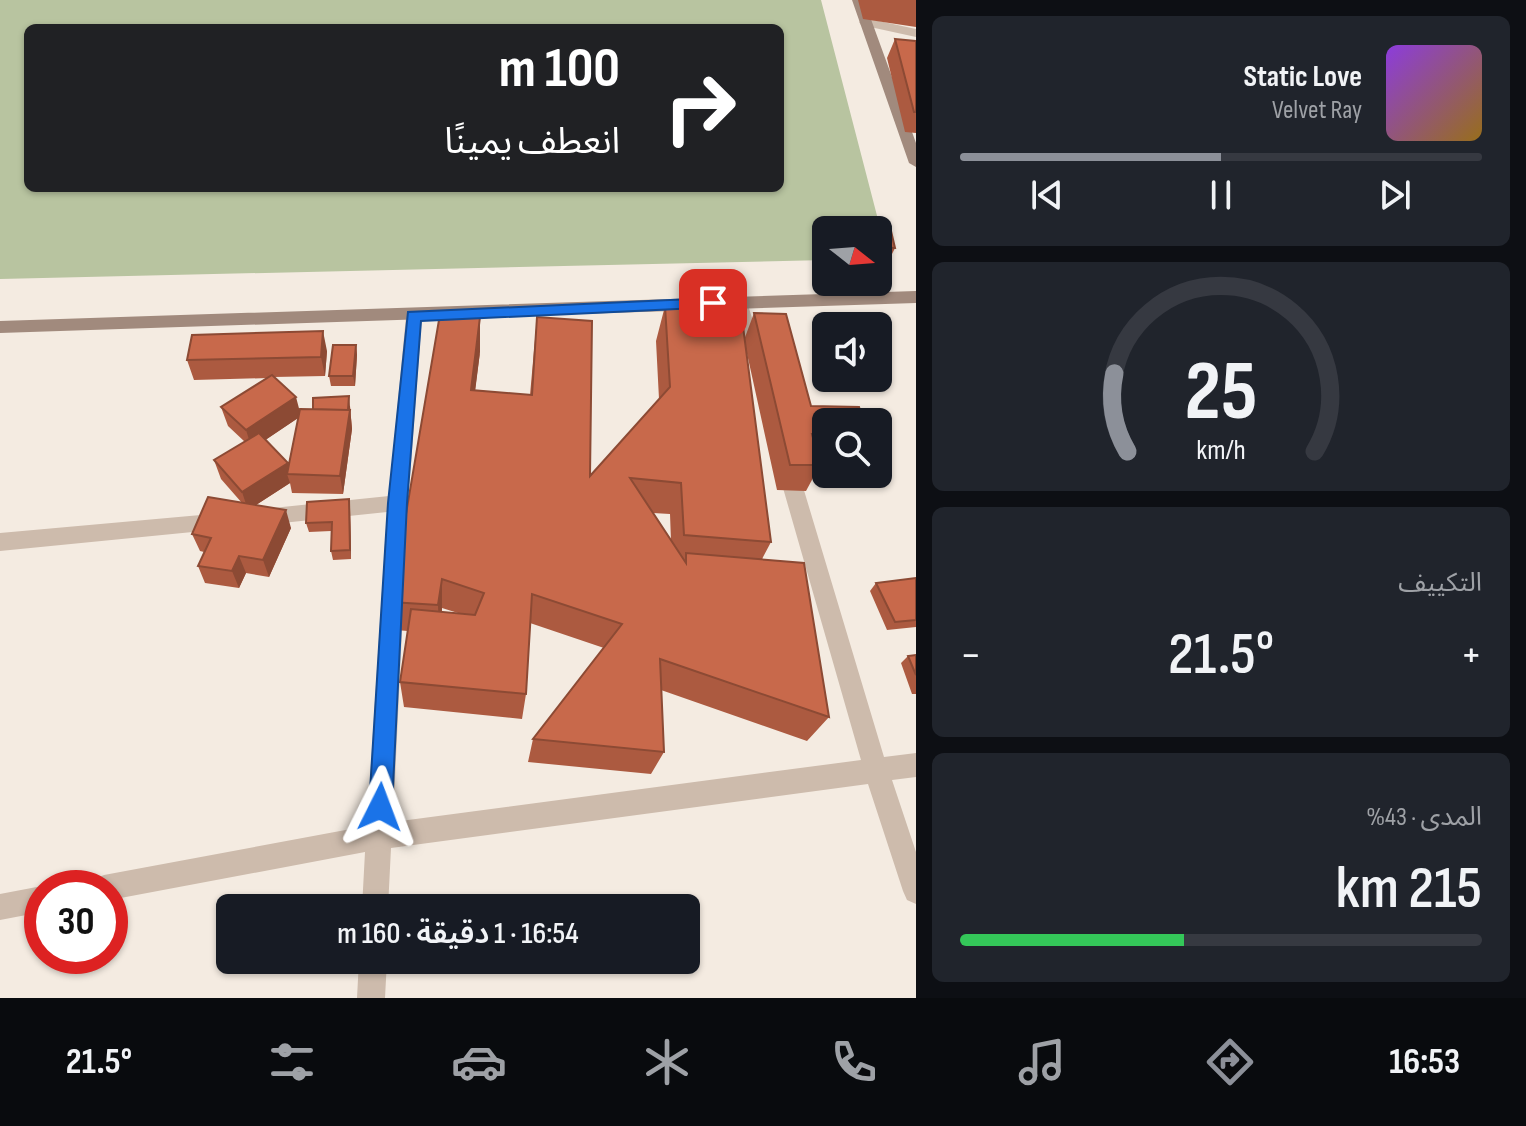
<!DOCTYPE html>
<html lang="ar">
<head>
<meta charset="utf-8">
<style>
  :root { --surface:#171b24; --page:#20242c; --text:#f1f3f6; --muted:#9ea1a6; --line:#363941; --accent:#8c9099 }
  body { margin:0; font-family:"Sofia Sans Condensed","Noto Sans Arabic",sans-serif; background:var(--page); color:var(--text); direction:rtl; height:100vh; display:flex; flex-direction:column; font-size:30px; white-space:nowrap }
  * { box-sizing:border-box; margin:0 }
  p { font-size:26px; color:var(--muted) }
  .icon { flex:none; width:44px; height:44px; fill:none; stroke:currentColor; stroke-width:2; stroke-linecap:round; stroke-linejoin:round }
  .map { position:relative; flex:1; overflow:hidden; direction:ltr }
  .sheet { display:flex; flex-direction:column; gap:16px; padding:16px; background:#0d0f14; width:610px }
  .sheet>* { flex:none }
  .hud { position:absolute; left:24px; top:24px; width:760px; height:168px; border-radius:12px; box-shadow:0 2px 6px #0004; direction:rtl; background:#202124; color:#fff; overflow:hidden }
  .needle { width:52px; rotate:107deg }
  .controls { position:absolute; left:812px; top:216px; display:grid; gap:16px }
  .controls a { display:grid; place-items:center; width:80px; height:80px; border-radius:12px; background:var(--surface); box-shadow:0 2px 6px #0004; font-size:40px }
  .speed { position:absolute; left:24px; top:870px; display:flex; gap:16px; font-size:40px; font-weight:700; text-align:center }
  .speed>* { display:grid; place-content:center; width:104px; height:104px; border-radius:50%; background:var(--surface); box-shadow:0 2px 6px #0004; line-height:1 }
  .speed .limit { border:12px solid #d22; background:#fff; color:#111 }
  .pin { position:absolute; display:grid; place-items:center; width:68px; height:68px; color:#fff; margin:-34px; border-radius:16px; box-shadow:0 4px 12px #0006 }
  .me { position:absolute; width:88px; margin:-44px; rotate:3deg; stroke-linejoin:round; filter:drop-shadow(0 0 6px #0008) }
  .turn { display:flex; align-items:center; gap:28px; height:168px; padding:0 32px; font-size:36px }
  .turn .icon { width:104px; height:104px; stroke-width:2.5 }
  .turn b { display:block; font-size:56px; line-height:68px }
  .big { font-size:60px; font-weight:600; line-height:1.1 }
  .sheet .card { flex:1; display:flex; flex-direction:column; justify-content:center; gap:12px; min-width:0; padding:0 28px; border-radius:12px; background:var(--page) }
  .sheet .dial { align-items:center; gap:0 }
  .dial svg { height:208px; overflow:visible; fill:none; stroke:var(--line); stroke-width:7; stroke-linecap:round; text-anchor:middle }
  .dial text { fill:var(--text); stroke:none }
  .song { display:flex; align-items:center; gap:24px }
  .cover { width:96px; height:96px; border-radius:12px; background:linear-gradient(135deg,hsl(270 70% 55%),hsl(40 70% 35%)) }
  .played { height:8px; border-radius:4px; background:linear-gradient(90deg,var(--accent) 50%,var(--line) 50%) }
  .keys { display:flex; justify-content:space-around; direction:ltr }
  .heat { display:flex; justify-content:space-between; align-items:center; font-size:44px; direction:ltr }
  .charge { height:12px; border-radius:6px; background:linear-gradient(90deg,#34c759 43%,var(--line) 0) }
  .trip { position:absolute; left:216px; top:894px; width:484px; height:80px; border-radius:12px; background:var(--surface); box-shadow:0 2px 6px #0004; font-weight:600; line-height:80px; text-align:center; direction:rtl }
  .tab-bar { display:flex; height:128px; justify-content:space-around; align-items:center; background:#090b0e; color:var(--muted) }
  .tab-bar .icon { width:56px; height:56px }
  .tab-bar .active { color:var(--accent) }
  .tab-bar b { font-size:36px; color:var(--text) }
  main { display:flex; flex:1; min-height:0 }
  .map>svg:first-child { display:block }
</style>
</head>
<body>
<main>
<section class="sheet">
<div class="card">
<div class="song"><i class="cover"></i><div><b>Static Love</b><p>Velvet Ray</p></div></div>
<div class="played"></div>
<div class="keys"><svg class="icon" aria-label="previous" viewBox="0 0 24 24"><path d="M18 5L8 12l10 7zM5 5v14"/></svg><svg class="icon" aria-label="pause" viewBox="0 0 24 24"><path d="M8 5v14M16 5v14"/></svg><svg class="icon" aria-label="next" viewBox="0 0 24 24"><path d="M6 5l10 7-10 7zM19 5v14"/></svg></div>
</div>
<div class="card dial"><svg viewBox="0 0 100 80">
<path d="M14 69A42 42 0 1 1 86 69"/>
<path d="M14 69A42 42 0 0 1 9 39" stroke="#8c9099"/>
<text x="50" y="56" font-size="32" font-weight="700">25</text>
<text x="50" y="72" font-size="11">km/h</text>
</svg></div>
<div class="card"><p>التكييف</p>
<div class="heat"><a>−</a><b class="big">21.5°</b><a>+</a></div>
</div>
<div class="card"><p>المدى · 43%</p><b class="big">215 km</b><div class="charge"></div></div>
</section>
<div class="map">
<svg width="916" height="998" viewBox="0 0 916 998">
  <rect width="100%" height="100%" fill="#f4ebe1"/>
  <path fill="#b8c4a0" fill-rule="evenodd" d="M 0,0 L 821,0 L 888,258 L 878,258 L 878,230 L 826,230 L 826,260 L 0,279 ZM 28,28 L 780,28 L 780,188 L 28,188 Z"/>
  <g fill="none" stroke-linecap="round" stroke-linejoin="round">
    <path fill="#cdbbac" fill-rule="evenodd" d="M 865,18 L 916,29 L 916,37 L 861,25 L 859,22 Z
      M 739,296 L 747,302 L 764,356 L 755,362 L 746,356 L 731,302 Z
      M 414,310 L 422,316 L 408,503 L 393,822 L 861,760 L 777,467 L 780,462 L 794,462 L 797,467 L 884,757 L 916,753 L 916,777 L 892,780 L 916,852 L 916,904 L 907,900 L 903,891 L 868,784 L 391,848 L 388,908 L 362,908 L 365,852 L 110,900 L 110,888 L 91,888 L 95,879 L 104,875 L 367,826 L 387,512 L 263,525 L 256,523 L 253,517 L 256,511 L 263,509 L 389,496 L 406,316 Z
      M 223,513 L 230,515 L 233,521 L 230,527 L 223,529 L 0,551 L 0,533 Z
      M 42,886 L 48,888 L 42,888 L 42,912 L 0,920 L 0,894 Z
      M 359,960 L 387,960 L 385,998 L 357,998 Z"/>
    <path fill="#a18a7d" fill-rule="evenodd" d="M 852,0 L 864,0 L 916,143 L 916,167 L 909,163 Z
      M 916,291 L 916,303 L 0,333 L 0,321 Z"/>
  </g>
  <path fill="#ac5a40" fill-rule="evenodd" d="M 858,0 L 916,0 L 916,27 L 863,19 Z
    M 895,39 L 916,41 L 916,133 L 905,132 L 887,58 Z
    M 855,228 L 891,231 L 895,248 L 890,258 L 878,257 L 878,230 L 854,230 Z
    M 665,306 L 744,340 L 754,313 L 811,406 L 826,422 L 826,461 L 819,461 L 820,465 L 806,491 L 777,490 L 746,349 L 771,542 L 762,559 L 829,717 L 807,741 L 661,690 L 664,752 L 651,774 L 528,762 L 533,739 L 604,648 L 530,623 L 526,694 L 522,719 L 404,707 L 400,682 L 408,631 L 395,630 L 391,602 L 480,352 L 475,390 L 530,395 L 537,317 L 590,476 L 659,399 L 656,341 ZM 653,513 L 670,514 L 671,541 ZM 442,608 L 458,613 L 442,612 Z
    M 356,345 L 357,355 L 355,386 L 331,386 L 329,376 Z
    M 327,351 L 325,376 L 274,377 L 300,411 L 350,406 L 352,429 L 343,494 L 292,493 L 290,483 L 256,505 L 291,528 L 269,577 L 246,573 L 239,588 L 205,583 L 198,566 L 204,552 L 200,551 L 192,534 L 242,503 L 221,479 L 214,460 L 245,442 L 228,426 L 221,407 L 268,378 L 194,380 L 187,360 ZM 298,418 L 289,467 L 288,463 L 265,440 Z
    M 350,508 L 351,559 L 333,560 L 331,551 L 331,531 L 309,532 L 306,523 Z
    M 916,578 L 916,627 L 887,630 L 870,591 L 876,583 Z
    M 916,655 L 916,694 L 912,694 L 901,663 L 908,656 Z"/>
  <path fill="#8c4a34" d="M 480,317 L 480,352 L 471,424 L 471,390 Z
    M 323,331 L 327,351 L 325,376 L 321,357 Z
    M 356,345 L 357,355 L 355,386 L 353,376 Z
    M 349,396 L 352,429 L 343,494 L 340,476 Z
    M 296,397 L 301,416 L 252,449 L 246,430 Z
    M 288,463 L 291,475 L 287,474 L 290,483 L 248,510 L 242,492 Z
    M 349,499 L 350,508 L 351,559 L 350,550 Z
    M 286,510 L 291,528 L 269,577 L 263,560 Z
    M 239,556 L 246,573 L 239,588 L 232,571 Z
    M 442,579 L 442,608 L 439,634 L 438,605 Z"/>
  <path fill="#c8694b" stroke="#8c4a34" stroke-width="2" d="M 895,39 L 916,41 L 916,112 L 914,112 Z
    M 855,228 L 891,231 L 895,248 L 878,247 L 878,230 L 855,230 Z
    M 665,306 L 741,311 L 771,542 L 684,535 L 681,483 L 630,478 L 686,563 L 686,553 L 804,563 L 829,717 L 660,659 L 664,752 L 533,739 L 622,624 L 532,594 L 526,694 L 400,682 L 411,609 L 475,615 L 484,593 L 442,579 L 438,605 L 391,602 L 440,314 L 480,317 L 471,390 L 532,395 L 537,317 L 592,321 L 590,476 L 670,387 Z
    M 754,313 L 786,314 L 811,406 L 859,407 L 864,422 L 826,422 L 826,434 L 812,434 L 820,465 L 790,465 Z
    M 323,331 L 321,357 L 187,360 L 192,335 Z
    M 333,345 L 356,345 L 353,376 L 329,376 Z
    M 272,375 L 296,397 L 246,430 L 221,407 Z
    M 349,396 L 348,410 L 313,409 L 313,398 Z
    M 300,409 L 350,410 L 340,476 L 287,474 Z
    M 259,433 L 288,463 L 242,492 L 214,460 Z
    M 208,497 L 286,510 L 263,560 L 239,556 L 232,571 L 198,566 L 211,538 L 192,534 Z
    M 349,499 L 350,550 L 331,551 L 332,522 L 306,523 L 307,502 Z
    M 916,578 L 916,620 L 895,622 L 876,583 Z
    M 916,655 L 916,675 L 908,656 Z"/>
  <path fill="#1a73e8" stroke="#114b97" stroke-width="2" d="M 713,298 L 721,303 L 719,307 L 421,321 L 407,503 L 392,807 L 388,815 L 380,818 L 372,815 L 369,807 L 388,503 L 408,312 Z"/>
</svg>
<div class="controls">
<a><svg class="needle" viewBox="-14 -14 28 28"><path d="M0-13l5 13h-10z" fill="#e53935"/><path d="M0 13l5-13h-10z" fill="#9ea1a6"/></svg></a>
<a><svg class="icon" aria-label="sound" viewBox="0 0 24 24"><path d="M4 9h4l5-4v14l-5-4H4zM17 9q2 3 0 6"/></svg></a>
<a><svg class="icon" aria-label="search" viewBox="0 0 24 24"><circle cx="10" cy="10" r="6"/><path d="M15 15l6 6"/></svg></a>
</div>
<div class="speed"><div class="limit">30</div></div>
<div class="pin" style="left:713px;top:303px;background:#d93025"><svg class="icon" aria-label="arrive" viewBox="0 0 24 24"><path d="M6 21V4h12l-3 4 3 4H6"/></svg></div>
<svg class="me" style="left:380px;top:807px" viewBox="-20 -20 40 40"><path d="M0-17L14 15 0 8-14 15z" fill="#1a73e8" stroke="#fff" stroke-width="4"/></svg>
<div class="trip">16:54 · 1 دقيقة · 160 m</div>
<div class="hud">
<div class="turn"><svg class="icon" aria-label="right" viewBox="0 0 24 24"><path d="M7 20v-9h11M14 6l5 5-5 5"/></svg><div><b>100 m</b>انعطف يمينًا</div></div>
</div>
</div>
</main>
<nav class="tab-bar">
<b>16:53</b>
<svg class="icon active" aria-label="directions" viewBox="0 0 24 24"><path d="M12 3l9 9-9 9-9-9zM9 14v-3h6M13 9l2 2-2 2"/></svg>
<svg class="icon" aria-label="music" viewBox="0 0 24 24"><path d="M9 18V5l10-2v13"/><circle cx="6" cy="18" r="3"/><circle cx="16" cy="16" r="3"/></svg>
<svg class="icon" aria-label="phone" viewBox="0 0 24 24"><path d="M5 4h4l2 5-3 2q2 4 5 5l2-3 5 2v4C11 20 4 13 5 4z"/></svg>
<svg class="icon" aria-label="climate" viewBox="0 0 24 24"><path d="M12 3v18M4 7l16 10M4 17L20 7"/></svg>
<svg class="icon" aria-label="car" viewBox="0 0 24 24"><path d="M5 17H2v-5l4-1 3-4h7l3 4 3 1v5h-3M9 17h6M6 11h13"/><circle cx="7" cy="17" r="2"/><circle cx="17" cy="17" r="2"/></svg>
<svg class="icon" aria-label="filters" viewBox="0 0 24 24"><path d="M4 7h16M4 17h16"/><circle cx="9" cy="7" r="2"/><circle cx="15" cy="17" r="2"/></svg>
<b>21.5°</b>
</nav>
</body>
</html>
